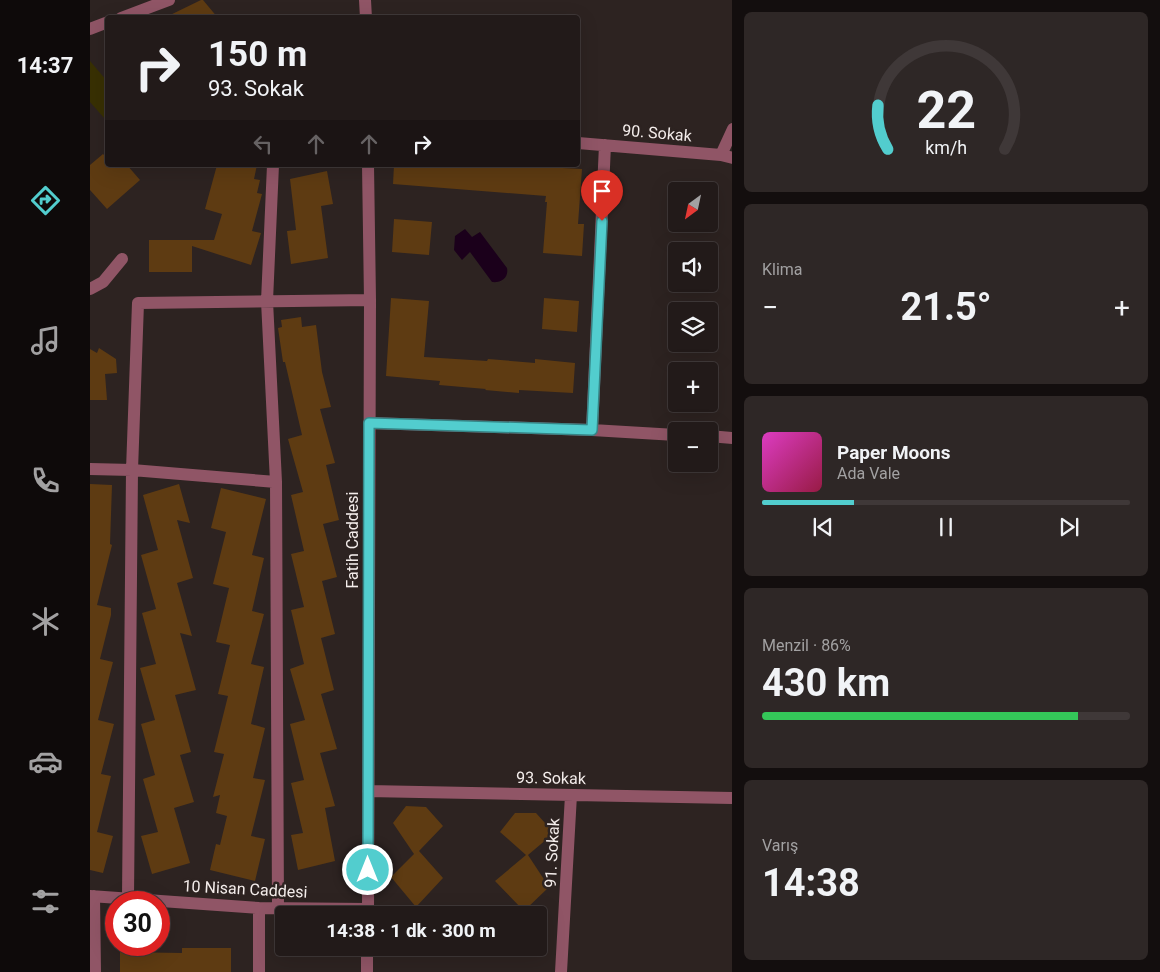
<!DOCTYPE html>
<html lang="tr">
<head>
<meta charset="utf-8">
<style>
  :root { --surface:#221a19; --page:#2e2726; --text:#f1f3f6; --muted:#a2a1a2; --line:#3f3838; --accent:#52cdce }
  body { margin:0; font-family:Roboto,sans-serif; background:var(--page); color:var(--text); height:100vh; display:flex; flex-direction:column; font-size:19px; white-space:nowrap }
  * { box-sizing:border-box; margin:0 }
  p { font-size:16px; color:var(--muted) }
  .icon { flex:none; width:28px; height:28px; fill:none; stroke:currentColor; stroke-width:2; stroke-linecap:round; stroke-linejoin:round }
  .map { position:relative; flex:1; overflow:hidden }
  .side { display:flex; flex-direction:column; gap:12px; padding:12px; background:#130e0e; width:428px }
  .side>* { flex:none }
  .guide { position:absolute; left:15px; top:15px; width:475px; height:152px; border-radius:5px; box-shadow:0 5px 20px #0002,0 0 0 1px var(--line); background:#221a19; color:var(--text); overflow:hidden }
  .needle { width:32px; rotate:213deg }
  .controls { position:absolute; left:578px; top:182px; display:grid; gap:10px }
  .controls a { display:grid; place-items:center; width:50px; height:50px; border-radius:5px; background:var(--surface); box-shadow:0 5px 20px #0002,0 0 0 1px var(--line); font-size:25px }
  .speed { position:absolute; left:15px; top:891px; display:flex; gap:10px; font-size:25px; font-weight:700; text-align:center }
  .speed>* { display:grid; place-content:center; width:65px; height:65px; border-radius:50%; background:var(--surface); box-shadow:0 5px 20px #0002,0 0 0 1px var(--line); line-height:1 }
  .speed .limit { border:8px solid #d22; background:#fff; color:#111 }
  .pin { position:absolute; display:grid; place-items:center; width:42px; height:42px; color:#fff; margin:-51px -21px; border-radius:50% 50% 50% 0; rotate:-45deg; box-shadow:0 0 5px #0007 }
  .pin .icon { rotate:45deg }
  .me { position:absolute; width:55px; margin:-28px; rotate:0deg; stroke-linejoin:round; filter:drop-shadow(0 0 4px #0008) }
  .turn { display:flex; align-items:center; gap:18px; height:105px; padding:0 20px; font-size:22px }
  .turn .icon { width:65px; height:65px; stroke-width:2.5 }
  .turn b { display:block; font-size:35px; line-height:42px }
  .lanes { display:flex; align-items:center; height:48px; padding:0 20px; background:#0003; justify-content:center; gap:25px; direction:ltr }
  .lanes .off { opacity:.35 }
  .big { font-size:38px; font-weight:700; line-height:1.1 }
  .side .tile { flex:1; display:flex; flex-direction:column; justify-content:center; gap:8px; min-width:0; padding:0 18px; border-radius:8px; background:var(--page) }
  .side .dial { align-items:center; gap:0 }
  .dial svg { height:130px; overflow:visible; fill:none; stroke:var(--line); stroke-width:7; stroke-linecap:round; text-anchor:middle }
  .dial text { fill:var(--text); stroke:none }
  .song { display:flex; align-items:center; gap:15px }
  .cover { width:60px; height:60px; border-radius:8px; background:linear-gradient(135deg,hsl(310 70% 55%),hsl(340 70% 35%)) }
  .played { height:5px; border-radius:2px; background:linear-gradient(90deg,var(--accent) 25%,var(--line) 25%) }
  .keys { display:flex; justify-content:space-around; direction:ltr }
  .heat { display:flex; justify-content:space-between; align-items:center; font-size:28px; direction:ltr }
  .charge { height:8px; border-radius:4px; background:linear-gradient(90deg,#34c759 86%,var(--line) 0) }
  .trip { position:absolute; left:185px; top:906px; width:272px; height:50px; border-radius:5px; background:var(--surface); box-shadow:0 5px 20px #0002,0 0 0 1px var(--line); font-weight:700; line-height:50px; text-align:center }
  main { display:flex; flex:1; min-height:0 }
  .tab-bar { display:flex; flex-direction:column; width:90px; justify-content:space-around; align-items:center; background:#0e0a0a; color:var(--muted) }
  .tab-bar .icon { width:35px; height:35px }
  .tab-bar .on { color:var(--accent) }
  .tab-bar b { font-size:22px; color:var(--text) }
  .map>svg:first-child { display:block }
</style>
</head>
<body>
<main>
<nav class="tab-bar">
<b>14:37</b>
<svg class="icon on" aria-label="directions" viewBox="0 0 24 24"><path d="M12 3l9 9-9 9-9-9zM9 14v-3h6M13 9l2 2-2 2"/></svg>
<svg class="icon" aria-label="music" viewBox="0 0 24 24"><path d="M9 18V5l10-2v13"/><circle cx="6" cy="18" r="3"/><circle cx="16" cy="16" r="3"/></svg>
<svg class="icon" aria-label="phone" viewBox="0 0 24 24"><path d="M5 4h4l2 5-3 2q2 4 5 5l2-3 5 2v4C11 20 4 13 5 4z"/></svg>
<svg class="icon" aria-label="climate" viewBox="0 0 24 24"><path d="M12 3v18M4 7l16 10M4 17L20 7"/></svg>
<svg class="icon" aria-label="car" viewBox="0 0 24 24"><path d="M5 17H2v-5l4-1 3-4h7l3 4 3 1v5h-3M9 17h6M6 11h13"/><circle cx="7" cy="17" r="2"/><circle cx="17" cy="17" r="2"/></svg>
<svg class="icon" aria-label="filters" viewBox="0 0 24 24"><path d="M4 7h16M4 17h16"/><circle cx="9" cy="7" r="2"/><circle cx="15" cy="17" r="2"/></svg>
</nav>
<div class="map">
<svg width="643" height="972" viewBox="0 0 643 972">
  <rect width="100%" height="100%" fill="#2d2321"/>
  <path fill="#383003" d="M 0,61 L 17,81 L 17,117 L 15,119 L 0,102 Z"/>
  <path fill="#1b001b" d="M 375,229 L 382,237 L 390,232 L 417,268 C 419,278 411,283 402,282 L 380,252 L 372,260 L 364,250 L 365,236 Z"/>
  <path fill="#5e3b12" d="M 111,0 L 113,0 L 128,18 L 74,18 Z
    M 13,154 L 18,159 L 18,165 L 37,165 L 50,180 L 17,209 L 0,190 L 0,165 Z
    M 127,165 L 167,165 L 164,179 L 170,180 L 167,193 L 172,194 L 162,231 L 171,233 L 161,265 L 102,246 L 102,272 L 59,272 L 59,240 L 124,240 L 132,214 L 115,209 Z
    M 304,165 L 474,165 L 473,168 L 492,169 L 488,224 L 494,224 L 492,256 L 453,253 L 457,202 L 455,202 L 456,196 L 303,184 Z
    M 237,171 L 243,204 L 231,206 L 238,258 L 201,264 L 197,231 L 206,230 L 200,179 Z
    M 304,219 L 342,222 L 339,255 L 302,252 Z
    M 301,298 L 339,301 L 334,357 L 397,361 L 398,359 L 445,363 L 445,359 L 485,363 L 483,393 L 429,390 L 429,393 L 395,390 L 396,389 L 349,385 L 350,381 L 296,376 Z
    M 454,298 L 489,301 L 487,332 L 452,329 Z
    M 211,317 L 212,327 L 226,325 L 232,372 L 241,407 L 230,409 L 245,463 L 236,465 L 249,520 L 233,524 L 247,577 L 232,581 L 245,634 L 231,638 L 244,690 L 231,694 L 247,749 L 230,753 L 245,806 L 235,808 L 245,861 L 208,870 L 201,835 L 213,833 L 201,783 L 214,780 L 200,724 L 215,720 L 200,669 L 214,664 L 201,610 L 214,607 L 201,554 L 214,551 L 201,495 L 213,492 L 198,439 L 212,435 L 195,362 L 193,362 L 188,328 L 192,327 L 191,320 Z
    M 9,348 L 26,359 L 27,373 L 15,374 L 17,400 L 0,400 L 0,349 L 7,353 Z
    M 0,484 L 22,485 L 20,544 L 22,545 L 7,605 L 21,608 L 21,615 L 10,659 L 23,662 L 8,720 L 24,724 L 11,774 L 21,776 L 7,832 L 23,836 L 13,873 L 0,870 Z
    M 89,484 L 100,523 L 87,520 L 103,578 L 87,583 L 102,636 L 90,633 L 106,690 L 85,695 L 101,752 L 90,755 L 104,802 L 84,808 L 100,863 L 62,874 L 51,836 L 68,832 L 53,779 L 65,775 L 51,724 L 65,720 L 50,668 L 66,664 L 52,613 L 66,609 L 51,555 L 68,550 L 53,495 Z
    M 131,488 L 176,499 L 162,555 L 174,558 L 162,611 L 174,614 L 161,664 L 174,667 L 161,724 L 175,728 L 163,778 L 175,780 L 161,836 L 175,839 L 165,881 L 120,870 L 126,844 L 130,845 L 137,816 L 126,813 L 130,795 L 123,797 L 134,754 L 124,752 L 138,696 L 128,694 L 140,645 L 126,642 L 139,588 L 123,584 L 136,532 L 121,528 Z
    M 316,806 L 336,807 L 353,826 L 329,851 L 353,878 L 326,907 L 301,877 L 324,854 L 303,823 Z
    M 425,813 L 446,813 L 464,833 L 438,855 L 459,887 L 434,911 L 405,881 L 436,855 L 410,832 Z
    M 92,948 L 141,948 L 141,972 L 30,972 L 30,952 L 92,953 Z"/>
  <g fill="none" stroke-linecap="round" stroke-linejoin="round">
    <path stroke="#905566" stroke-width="12" d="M 275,0 L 276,18
      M 31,18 L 79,0
      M 0,29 L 18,22
      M 488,143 L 631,155 L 643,158
      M 631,155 L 643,129
      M 183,165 L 177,301 L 186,482 L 188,908
      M 278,165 L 280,300 L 278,915
      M 0,289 L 13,282 L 32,259
      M 279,423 L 502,430 L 586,435
      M 502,430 L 515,145
      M 619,436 L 643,438
      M 0,469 L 42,470 L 186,482
      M 278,791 L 643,798
      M 0,896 L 169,908 L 278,909
      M 4,896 L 5,972
      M 38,898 L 42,470 L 48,303 L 280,300
      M 169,972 L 169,908
      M 277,972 L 277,948
      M 471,972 L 481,795"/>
  </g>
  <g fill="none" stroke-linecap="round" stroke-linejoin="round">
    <defs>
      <path id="route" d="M 278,870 L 279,423 L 502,430 L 512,221"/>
    </defs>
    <use href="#route" stroke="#358586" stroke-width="12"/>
    <use href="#route" stroke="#52cdce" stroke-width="9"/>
  </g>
  <g text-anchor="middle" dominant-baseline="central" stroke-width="5" stroke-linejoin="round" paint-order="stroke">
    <g font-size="16" fill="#f4edeb" stroke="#2d2321">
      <text transform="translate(567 133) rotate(5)">90. Sokak</text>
      <text transform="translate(262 540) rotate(-90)">Fatih Caddesi</text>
      <text transform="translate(461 778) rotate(1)">93. Sokak</text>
      <text transform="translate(462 853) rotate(-87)">91. Sokak</text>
      <text transform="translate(155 889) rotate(3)">10 Nisan Caddesi</text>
    </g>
  </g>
</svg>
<div class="controls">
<a><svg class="needle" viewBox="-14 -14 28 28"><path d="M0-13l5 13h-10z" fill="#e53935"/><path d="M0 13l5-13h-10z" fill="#a2a1a2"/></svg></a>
<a><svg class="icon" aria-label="sound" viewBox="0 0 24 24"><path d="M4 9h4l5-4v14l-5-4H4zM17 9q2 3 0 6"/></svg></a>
<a><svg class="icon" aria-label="layers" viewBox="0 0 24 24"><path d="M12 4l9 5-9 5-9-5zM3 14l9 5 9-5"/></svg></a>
<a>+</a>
<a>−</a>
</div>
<div class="speed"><div class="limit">30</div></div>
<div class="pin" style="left:512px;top:221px;background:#d93025"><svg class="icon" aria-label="arrive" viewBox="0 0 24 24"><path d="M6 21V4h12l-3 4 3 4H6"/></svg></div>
<svg class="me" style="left:278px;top:870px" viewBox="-20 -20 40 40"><circle r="17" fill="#52cdce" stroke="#fff" stroke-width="3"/><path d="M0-11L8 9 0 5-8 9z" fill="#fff"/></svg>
<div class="trip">14:38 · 1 dk · 300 m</div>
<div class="guide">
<div class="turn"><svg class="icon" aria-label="right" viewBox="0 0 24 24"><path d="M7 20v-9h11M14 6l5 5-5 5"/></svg><div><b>150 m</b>93. Sokak</div></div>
<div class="lanes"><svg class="icon off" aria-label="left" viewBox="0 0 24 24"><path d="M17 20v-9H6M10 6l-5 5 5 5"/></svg><svg class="icon off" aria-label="ahead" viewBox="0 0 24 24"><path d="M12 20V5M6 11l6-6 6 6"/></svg><svg class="icon off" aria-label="ahead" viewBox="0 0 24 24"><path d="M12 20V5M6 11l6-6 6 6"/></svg><svg class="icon" aria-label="right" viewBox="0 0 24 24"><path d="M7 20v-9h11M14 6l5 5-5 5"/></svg></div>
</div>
</div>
<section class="side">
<div class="tile dial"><svg viewBox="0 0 100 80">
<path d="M14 69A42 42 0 1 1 86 69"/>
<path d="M14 69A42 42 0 0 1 8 42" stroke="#52cdce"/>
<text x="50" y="56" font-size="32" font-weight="700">22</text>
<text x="50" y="72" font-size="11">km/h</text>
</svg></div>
<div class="tile"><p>Klima</p>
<div class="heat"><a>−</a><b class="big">21.5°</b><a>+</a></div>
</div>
<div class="tile">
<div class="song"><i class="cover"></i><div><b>Paper Moons</b><p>Ada Vale</p></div></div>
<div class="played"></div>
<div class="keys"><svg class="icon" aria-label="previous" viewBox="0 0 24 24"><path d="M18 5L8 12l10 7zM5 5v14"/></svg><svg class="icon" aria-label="pause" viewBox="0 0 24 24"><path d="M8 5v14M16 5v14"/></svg><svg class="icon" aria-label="next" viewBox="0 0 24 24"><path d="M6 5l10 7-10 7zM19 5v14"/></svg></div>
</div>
<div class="tile"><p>Menzil · 86%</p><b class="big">430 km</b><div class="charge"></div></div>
<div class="tile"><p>Varış</p><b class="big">14:38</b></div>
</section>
</main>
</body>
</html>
